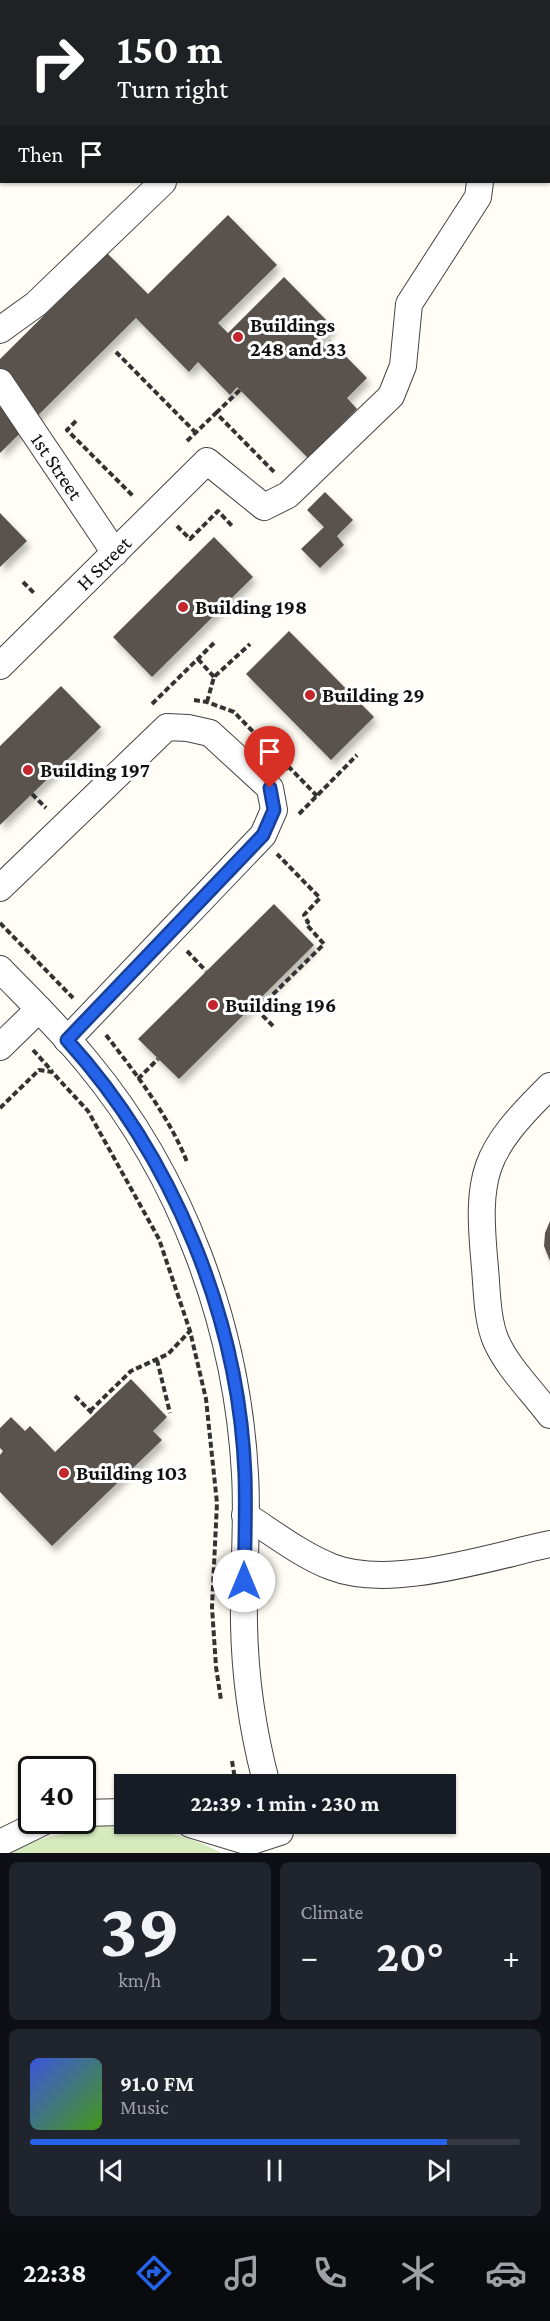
<!DOCTYPE html>
<html lang="en">
<head>
<meta charset="utf-8">
<style>
  :root { --surface:#171b24; --page:#20242c; --text:#f1f3f6; --muted:#9ea1a6; --line:#363941; --accent:#2563eb }
  body { margin:0; font-family:"Crimson Pro",serif; background:var(--page); color:var(--text); height:100vh; display:flex; flex-direction:column; font-size:22px; white-space:nowrap }
  * { box-sizing:border-box; margin:0 }
  p { font-size:20px; color:var(--muted) }
  .icon { flex:none; width:33px; height:33px; fill:none; stroke:currentColor; stroke-width:2; stroke-linecap:round; stroke-linejoin:round }
  .map { position:relative; height:1853px; overflow:hidden }
  .side { display:flex; flex-direction:column; gap:9px; padding:9px; background:#0d0f14; flex:1 }
  .side>* { flex:none }
  .top-card { position:absolute; left:0px; top:0px; width:550px; height:183px; box-shadow:0 2px 4px #0004; background:#202124; color:#fff; overflow:hidden }
  .speed { position:absolute; left:18px; top:1756px; display:flex; gap:12px; font-size:30px; font-weight:700; text-align:center }
  .speed>* { display:grid; place-content:center; width:78px; height:78px; border-radius:50%; background:var(--surface); box-shadow:0 2px 4px #0004; line-height:1 }
  .speed .limit { border:3px solid #111; border-radius:9px; background:#fff; color:#111 }
  .pin { position:absolute; display:grid; place-items:center; width:51px; height:51px; color:#fff; margin:-62px -26px; border-radius:50% 50% 50% 0; rotate:-45deg; box-shadow:0 0 6px #0007 }
  .pin .icon { rotate:45deg }
  .me { position:absolute; width:66px; margin:-33px; rotate:0deg; stroke-linejoin:round; filter:drop-shadow(0 0 4px #0008) }
  .turn { display:flex; align-items:center; gap:21px; height:126px; padding:0 18px; font-size:27px }
  .turn .icon { width:78px; height:78px; stroke-width:2.5 }
  .turn b { display:block; font-size:42px; line-height:51px }
  .then { display:flex; align-items:center; height:57px; padding:0 18px; background:#0003; gap:12px; font-size:22px }
  .big { font-size:45px; font-weight:700; line-height:1.1 }
  .side .tile { flex:1; display:flex; flex-direction:column; justify-content:center; gap:9px; min-width:0; padding:0 21px; border-radius:9px; background:var(--page) }
  .side .dial { align-items:center; gap:0 }
  .dial b { font-size:78px; line-height:1 }
  .song { display:flex; align-items:center; gap:18px }
  .cover { width:72px; height:72px; border-radius:9px; background:linear-gradient(135deg,hsl(230 70% 55%),hsl(100 70% 35%)) }
  .played { height:6px; border-radius:3px; background:linear-gradient(90deg,var(--accent) 85%,var(--line) 85%) }
  .keys { display:flex; justify-content:space-around; direction:ltr }
  .heat { display:flex; justify-content:space-between; align-items:center; font-size:33px; direction:ltr }
  .side .tiles { flex:1; display:grid; gap:9px; grid-template-columns:1fr 1fr }
  .tile:last-child { grid-column:span 2 }
  .trip { position:absolute; left:114px; top:1774px; width:342px; height:60px; border-radius:0px; background:var(--surface); box-shadow:0 2px 4px #0004; font-weight:700; line-height:60px; text-align:center }
  .tab-bar { display:flex; height:96px; justify-content:space-around; align-items:center; background:#090b0e; color:var(--muted) }
  .tab-bar .icon { width:42px; height:42px }
  .tab-bar .on { color:var(--accent) }
  .tab-bar b { font-size:27px; color:var(--text) }
  .map>svg:first-child { display:block }
</style>
</head>
<body>
<div class="map">
<svg width="550" height="1853" viewBox="0 0 550 1853">
  <defs>
    <filter id="shadow"><feDropShadow dx="3.5" dy="6" stdDeviation="3" flood-color="#0004"/></filter>
  </defs>
  <rect width="100%" height="100%" fill="#fffdf5"/>
  <path fill="#d5ebbd" d="M 100,1826 C 141,1827 185,1832 221,1853 L 12,1853 L 32,1841 Z"/>
  <path fill="#5a524d" filter="url(#shadow)" d="M 228,215 L 277,265 L 218,323 L 228,333 L 284,277 L 333,327 L 313,347 L 318,352 L 330,340 L 367,378 L 347,398 L 357,409 L 308,458 L 237,387 L 230,395 L 198,362 L 189,372 L 136,318 L 0,453 L 0,359 L 107,253 L 148,294 Z
    M 325,492 L 353,520 L 337,536 L 344,545 L 320,568 L 301,549 L 324,527 L 307,510 Z
    M 0,513 L 27,541 L 0,567 Z
    M 214,537 L 253,577 L 152,677 L 113,637 Z
    M 289,631 L 374,717 L 331,760 L 246,674 Z
    M 61,686 L 101,727 L 0,825 L 0,746 Z
    M 274,904 L 314,945 L 179,1079 L 138,1039 Z
    M 550,1221 L 550,1261 L 544,1246 L 545,1233 Z
    M 131,1379 L 167,1417 L 153,1431 L 162,1440 L 52,1546 L 0,1492 L 0,1455 L 3,1451 L 0,1448 L 0,1428 L 11,1417 L 25,1431 L 30,1426 L 55,1452 Z"/>
  <g fill="none" stroke-linecap="round" stroke-linejoin="round">
    <defs>
      <g id="minor">
        <path d="M 0,133 L 2,132"/>
        <path d="M 0,330 L 36,304 L 163,182"/>
        <path id="s1" d="M 0,382 L 115,553"/>
        <path id="s2" d="M 0,666 L 207,461 L 264,507 L 288,495 L 391,396 L 403,366 L 409,304 L 478,197 L 480,182"/>
        <path d="M 0,888 L 167,727 L 188,728 L 210,733 L 270,788 L 274,810 L 263,835 L 67,1040"/>
        <path d="M 0,969 C 29,999 60,1029 87,1062 C 182,1176 237,1326 245,1474 C 248,1524 243,1574 244,1624 C 245,1678 253,1733 267,1785"/>
        <path d="M 0,1047 L 39,1009"/>
        <path d="M 550,1086 C 482,1153 476,1173 485,1268 C 487,1291 487,1320 496,1341 C 508,1368 532,1391 550,1415"/>
        <path d="M 245,1515 C 273,1533 301,1555 332,1567 C 391,1590 489,1557 550,1544"/>
        <path d="M 82,1813 L 124,1812"/>
        <path d="M 190,1824 L 249,1842 L 280,1832"/>
        <path d="M 0,1843 L 45,1821"/>
      </g>
    </defs>
    <use href="#minor" stroke="#444" stroke-width="28"/>
    <path stroke="#333" stroke-width="4" stroke-dasharray="6 3" stroke-linecap="butt" d="M 116,352 L 196,433
      M 216,413 L 240,390
      M 76,421 L 67,430 L 133,496
      M 187,441 L 216,413 L 275,473
      M 177,526 L 190,539 L 218,511 L 233,527
      M 23,582 L 35,594
      M 198,659 L 214,677
      M 194,700 L 207,702 L 234,712 L 289,769
      M 207,702 L 214,677 L 250,644
      M 152,704 L 214,643
      M 288,766 L 317,796
      M 32,794 L 46,808
      M 299,814 L 357,755
      M 0,923 L 73,998
      M 187,951 L 206,971
      M 273,1026 L 257,1010 L 324,944 L 306,924 L 308,922 L 304,915 L 320,898 L 277,854
      M 106,1035 C 136,1074 169,1116 187,1162
      M 33,1050 L 52,1071
      M 138,1079 L 158,1059
      M 0,1108 L 39,1070 L 52,1072 L 88,1111 L 159,1239 L 190,1331 L 206,1399 L 217,1503 L 212,1607 L 216,1667 L 221,1700
      M 157,1360 L 170,1413
      M 75,1396 L 94,1415
      M 90,1411 L 131,1371 L 168,1354 L 190,1331
      M 232,1761 L 236,1785"/>
    <use href="#minor" stroke="#fff" stroke-width="26"/>
  </g>
  <g fill="none" stroke-linecap="round" stroke-linejoin="round">
    <defs>
      <path id="route" d="M 244,1581 C 245,1546 246,1510 245,1475 C 239,1317 173,1157 67,1040 L 263,835 L 274,810 L 270,788"/>
    </defs>
    <use href="#route" stroke="#184099" stroke-width="15"/>
    <use href="#route" stroke="#2563eb" stroke-width="10"/>
  </g>
  <g fill="#c4262e" stroke="#fff" stroke-width="2">
    <circle cx="238" cy="337" r="6"/>
    <circle cx="183" cy="607" r="6"/>
    <circle cx="310" cy="695" r="6"/>
    <circle cx="28" cy="770" r="6"/>
    <circle cx="213" cy="1005" r="6"/>
    <circle cx="64" cy="1473" r="6"/>
  </g>
  <g text-anchor="middle" dominant-baseline="central" stroke-width="6" stroke-linejoin="round" paint-order="stroke">
    <g font-size="21" font-weight="bold" fill="#111" stroke="#fff" text-anchor="start">
      <text x="250" y="325">Buildings<tspan x="250" dy="24">248 and 33</tspan></text>
      <text x="195" y="607">Building 198</text>
      <text x="322" y="695">Building 29</text>
      <text x="40" y="770">Building 197</text>
      <text x="225" y="1005">Building 196</text>
      <text x="76" y="1473">Building 103</text>
    </g>
    <g font-size="21" fill="#111" stroke="#fff">
      <text stroke="none"><textPath href="#s1" startOffset="102">1st Street</textPath></text>
      <text stroke="none"><textPath href="#s2" startOffset="146">H Street</textPath></text>
    </g>
  </g>
</svg>
<div class="speed"><div class="limit">40</div></div>
<div class="pin" style="left:270px;top:788px;background:#d93025"><svg class="icon" aria-label="arrive" viewBox="0 0 24 24"><path d="M6 21V4h12l-3 4 3 4H6"/></svg></div>
<svg class="me" style="left:244px;top:1581px" viewBox="-20 -20 40 40"><circle r="19" fill="#fff"/><path d="M0-13L10 11 0 6-10 11z" fill="#2563eb"/></svg>
<div class="trip">22:39 · 1 min · 230 m</div>
<div class="top-card">
<div class="turn"><svg class="icon" aria-label="right" viewBox="0 0 24 24"><path d="M7 20v-9h11M14 6l5 5-5 5"/></svg><div><b>150 m</b>Turn right</div></div>
<div class="then">Then<svg class="icon" aria-label="arrive" viewBox="0 0 24 24"><path d="M6 21V4h12l-3 4 3 4H6"/></svg></div>
</div>
</div>
<section class="side">
<div class="tiles">
<div class="tile dial"><b>39</b><p>km/h</p></div>
<div class="tile"><p>Climate</p>
<div class="heat"><a>−</a><b class="big">20°</b><a>+</a></div>
</div>
<div class="tile">
<div class="song"><i class="cover"></i><div><b>91.0 FM</b><p>Music</p></div></div>
<div class="played"></div>
<div class="keys"><svg class="icon" aria-label="previous" viewBox="0 0 24 24"><path d="M18 5L8 12l10 7zM5 5v14"/></svg><svg class="icon" aria-label="pause" viewBox="0 0 24 24"><path d="M8 5v14M16 5v14"/></svg><svg class="icon" aria-label="next" viewBox="0 0 24 24"><path d="M6 5l10 7-10 7zM19 5v14"/></svg></div>
</div>
</div>
</section>
<nav class="tab-bar">
<b>22:38</b>
<svg class="icon on" aria-label="directions" viewBox="0 0 24 24"><path d="M12 3l9 9-9 9-9-9zM9 14v-3h6M13 9l2 2-2 2"/></svg>
<svg class="icon" aria-label="music" viewBox="0 0 24 24"><path d="M9 18V5l10-2v13"/><circle cx="6" cy="18" r="3"/><circle cx="16" cy="16" r="3"/></svg>
<svg class="icon" aria-label="phone" viewBox="0 0 24 24"><path d="M5 4h4l2 5-3 2q2 4 5 5l2-3 5 2v4C11 20 4 13 5 4z"/></svg>
<svg class="icon" aria-label="climate" viewBox="0 0 24 24"><path d="M12 3v18M4 7l16 10M4 17L20 7"/></svg>
<svg class="icon" aria-label="car" viewBox="0 0 24 24"><path d="M5 17H2v-5l4-1 3-4h7l3 4 3 1v5h-3M9 17h6M6 11h13"/><circle cx="7" cy="17" r="2"/><circle cx="17" cy="17" r="2"/></svg>
</nav>
</body>
</html>
